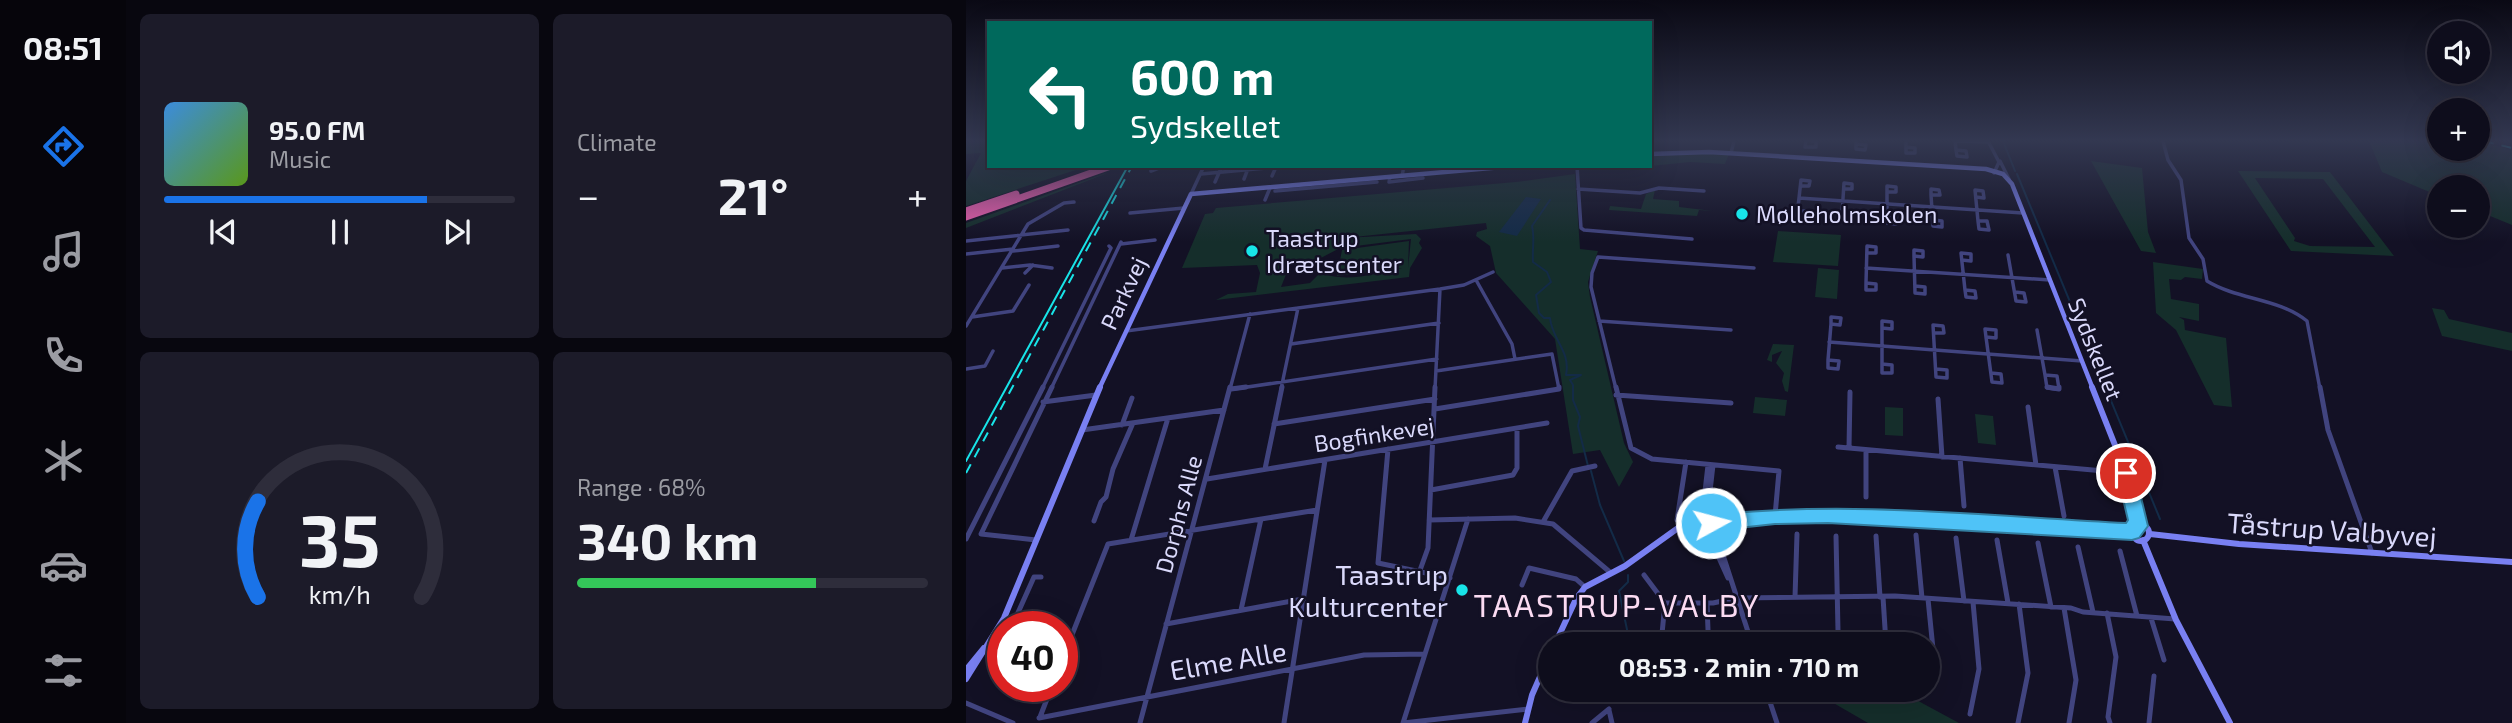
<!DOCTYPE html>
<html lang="en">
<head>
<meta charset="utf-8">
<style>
  :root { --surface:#0e0d1c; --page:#1c1b29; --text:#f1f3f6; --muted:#9b9ca3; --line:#2e2d3b; --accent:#1a73e8 }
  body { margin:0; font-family:"Exo 2",sans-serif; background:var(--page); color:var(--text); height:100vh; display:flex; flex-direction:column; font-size:26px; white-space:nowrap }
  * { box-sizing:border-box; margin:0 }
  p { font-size:23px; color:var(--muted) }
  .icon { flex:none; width:38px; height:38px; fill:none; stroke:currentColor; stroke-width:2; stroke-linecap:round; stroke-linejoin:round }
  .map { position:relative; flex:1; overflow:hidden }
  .sheet { display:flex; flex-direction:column; gap:14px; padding:14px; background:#08070f; width:840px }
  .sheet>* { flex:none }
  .hud { position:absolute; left:21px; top:21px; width:665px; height:147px; border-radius:0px; box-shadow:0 7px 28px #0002,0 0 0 2px var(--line); background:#00695c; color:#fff; overflow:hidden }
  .fabs { position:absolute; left:1461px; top:21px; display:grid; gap:14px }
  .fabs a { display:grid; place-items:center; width:63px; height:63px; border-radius:50%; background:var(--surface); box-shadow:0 7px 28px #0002,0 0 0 2px var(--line); font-size:35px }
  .speed { position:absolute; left:21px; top:611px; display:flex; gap:14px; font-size:35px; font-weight:700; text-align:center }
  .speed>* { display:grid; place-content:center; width:91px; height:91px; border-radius:50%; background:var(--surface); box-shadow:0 7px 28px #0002,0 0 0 2px var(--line); line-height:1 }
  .speed .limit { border:10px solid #d22; background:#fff; color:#111 }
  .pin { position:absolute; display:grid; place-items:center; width:60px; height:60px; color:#fff; margin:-30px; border:4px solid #fff; border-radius:50%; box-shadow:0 2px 7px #0007 }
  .me { position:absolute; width:77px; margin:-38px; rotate:83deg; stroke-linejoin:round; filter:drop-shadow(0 0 5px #0008) }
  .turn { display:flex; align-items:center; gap:24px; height:147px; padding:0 28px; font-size:32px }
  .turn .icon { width:91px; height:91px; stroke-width:2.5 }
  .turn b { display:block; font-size:49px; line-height:60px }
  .big { font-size:52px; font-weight:700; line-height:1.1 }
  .sheet .card { flex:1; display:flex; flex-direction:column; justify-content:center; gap:10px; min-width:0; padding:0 24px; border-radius:10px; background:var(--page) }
  .sheet .dial { align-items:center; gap:0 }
  .dial svg { height:182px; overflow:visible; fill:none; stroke:var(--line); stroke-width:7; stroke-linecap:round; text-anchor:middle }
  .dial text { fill:var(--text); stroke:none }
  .song { display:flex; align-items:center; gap:21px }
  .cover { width:84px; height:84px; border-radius:10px; background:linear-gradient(135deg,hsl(210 70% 55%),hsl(90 70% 35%)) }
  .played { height:7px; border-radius:4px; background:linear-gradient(90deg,var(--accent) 75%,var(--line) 75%) }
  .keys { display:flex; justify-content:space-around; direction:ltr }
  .heat { display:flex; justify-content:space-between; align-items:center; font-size:38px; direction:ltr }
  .charge { height:10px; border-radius:5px; background:linear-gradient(90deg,#34c759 68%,var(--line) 0) }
  .sheet .tiles { flex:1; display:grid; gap:14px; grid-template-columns:repeat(2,1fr) }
  .trip { position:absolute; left:572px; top:632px; width:402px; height:70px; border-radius:35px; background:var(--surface); box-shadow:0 7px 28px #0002,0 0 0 2px var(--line); font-weight:700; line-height:70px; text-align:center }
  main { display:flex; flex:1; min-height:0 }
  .dock { display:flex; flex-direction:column; width:126px; justify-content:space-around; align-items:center; background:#06050b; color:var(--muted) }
  .dock .icon { width:49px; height:49px }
  .dock .on { color:var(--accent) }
  .dock b { font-size:32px; color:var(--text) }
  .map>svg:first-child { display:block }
</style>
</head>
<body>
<main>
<nav class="dock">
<b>08:51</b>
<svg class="icon on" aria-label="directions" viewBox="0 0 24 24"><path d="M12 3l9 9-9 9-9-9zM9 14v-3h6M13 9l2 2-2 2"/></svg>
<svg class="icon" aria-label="music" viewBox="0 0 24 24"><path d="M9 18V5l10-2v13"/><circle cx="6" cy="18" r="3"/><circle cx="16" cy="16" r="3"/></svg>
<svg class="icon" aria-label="phone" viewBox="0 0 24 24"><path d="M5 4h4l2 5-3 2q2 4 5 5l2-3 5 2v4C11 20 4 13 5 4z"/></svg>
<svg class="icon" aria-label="climate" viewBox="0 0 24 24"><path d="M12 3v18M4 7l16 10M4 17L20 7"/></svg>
<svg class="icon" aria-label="car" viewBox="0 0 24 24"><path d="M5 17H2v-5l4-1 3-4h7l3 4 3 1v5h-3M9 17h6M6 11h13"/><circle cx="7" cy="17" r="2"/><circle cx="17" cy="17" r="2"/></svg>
<svg class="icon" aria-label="filters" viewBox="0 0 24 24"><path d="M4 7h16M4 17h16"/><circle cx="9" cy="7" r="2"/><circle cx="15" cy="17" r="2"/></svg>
</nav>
<section class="sheet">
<div class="tiles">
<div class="card">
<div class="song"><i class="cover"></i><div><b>95.0 FM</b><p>Music</p></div></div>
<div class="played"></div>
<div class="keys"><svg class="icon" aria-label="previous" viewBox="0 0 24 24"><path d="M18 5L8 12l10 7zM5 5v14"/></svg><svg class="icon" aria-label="pause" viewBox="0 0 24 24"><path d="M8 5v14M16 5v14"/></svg><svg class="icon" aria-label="next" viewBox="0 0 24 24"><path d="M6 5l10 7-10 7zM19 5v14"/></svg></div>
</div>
<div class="card"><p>Climate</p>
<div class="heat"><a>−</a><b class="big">21°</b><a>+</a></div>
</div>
<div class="card dial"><svg viewBox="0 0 100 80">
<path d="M14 69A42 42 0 1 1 86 69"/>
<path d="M14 69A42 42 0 0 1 14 27" stroke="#1a73e8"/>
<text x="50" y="56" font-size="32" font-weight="700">35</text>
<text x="50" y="72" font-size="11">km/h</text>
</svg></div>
<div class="card"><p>Range · 68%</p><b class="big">340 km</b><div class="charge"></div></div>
</div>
</section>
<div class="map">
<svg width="1546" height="723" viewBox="0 0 1546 723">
  <rect width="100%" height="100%" fill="#131125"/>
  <path fill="#152e2b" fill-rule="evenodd" d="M 0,141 L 23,141 L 23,166 L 122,166 L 0,206 L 0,181 L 15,153 L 0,154 Z
    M 1403,141 L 1473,141 L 1474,149 L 1512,149 L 1512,141 L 1546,150 L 1546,225 L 1512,211 L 1512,187 L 1474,187 L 1473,196 L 1416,172 Z
    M 722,152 L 763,154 L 759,164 L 724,162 L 684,166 L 684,155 Z
    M 1125,161 L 1176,168 L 1182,232 L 1190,253 L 1175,251 Z
    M 1272,171 L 1364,172 L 1428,256 L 1325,251 ZM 1289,178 L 1357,179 L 1409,247 L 1344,246 L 1328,241 L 1329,238 Z
    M 140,173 L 139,174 L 0,228 L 0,223 Z
    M 609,174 L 614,249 L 632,251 L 622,282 L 624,297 L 658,443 L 667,462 L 653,487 L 634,450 L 607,454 L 589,339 L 530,273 L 524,246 L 510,236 L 511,232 L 521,229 L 520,223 L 379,238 L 450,234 L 455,239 L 453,243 L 456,248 L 444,268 L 443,277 L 250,300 L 262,294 L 290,292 L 294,273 L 291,265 L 216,268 L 239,214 L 247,213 L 250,208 L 550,182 ZM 445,239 L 442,268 L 443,241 L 376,250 L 371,276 L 436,268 C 413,273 377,284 355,272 L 344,283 L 315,287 L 325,262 L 341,260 L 340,264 L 347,265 L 349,269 L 353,269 L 353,263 L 349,262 L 351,260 L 374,248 Z
    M 689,190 L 687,199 L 713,201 L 713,207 L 747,211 L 733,210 L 731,216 L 643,210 L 644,206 L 675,209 L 680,194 Z
    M 812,231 L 875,235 L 872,266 L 807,262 Z
    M 1187,262 L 1237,269 L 1236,279 L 1219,277 L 1215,280 L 1203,279 L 1205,299 L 1233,304 L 1233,321 L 1213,317 L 1218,320 L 1219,330 L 1260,338 L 1266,407 L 1248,405 L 1210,330 L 1190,313 Z
    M 852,268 L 873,270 L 871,299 L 849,297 Z
    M 1466,308 L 1478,310 L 1483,319 L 1546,333 L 1546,351 L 1476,336 Z
    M 807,344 L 828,345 L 822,392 L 819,391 L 816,381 L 818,373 L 810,363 L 816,351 L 806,355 L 806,362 L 801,360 Z
    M 789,397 L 821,400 L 819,416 L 787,413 Z
    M 919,407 L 937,408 L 937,436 L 919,435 Z
    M 1009,414 L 1027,416 L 1030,445 L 1012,443 Z
    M 845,690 L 932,690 L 993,723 L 902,723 Z"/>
  <path fill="#132b47" d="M 560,197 L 575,199 L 551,236 L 533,232 Z"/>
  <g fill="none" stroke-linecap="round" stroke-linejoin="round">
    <path stroke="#132b47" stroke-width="2" d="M 1037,141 L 1049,171
      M 1051,174 L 1194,519
      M 584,200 L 566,226 C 569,238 566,249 567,262 L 581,272 L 585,282 L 570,295 L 573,313 L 578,318 L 584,318 C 586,340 605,351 600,375 L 615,375 L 604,380 L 607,385 L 607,400 L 614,417 L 612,426 L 622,466
      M 625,471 L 634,505 L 658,561
      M 662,575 L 662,582 L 653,591 L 664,644
      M 647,698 L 652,690"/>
    <path stroke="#41447f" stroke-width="3.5" d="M 840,141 L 839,147 L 850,147 L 850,141 L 846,141
      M 890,141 L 890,144
      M 940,141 L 940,147
      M 988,141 L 1023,142
      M 989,141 L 990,150
      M 1022,141 L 1033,162 L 1028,173
      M 1197,141 L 1202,160 L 1215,180 L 1223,238 L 1237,259 L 1241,281 C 1272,300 1313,298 1341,321 L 1354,389
      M 890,144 L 900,145 L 899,150 L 890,149 Z
      M 940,147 L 949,148 L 949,153 L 940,153 Z
      M 990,150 L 1000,151 L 1001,157 L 991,156 Z
      M 765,153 L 768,141
      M 1034,161 L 1043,179
      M 611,166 L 615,228 L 618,230 L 726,239
      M 398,167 L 407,166
      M 185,171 L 198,166
      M 235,174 L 310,167
      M 306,176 L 310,167
      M 436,176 L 438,166
      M 424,177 L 423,182 L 457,178
      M 278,179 L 283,166
      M 249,182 L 256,166
      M 921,186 L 930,187 L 930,192 L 921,192 Z
      M 612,189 L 674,193 L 693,188 L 738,191
      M 965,189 L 973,190 L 974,195 L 965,195 Z
      M 309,191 L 411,182
      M 921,192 L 921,217
      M 225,194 L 238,166
      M 965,195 L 967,226 L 976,227 L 976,221 L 967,220
      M 1010,197 L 1018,198 L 1017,191 L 1009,190 L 1012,221
      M 833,198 L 1057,213
      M 299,200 L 304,188
      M 832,211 L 841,211 L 840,217 L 831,216 L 835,180 L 844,181 L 843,186 L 835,186
      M 164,213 L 218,208
      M 876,214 L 885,214 L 885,220 L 876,220 Z
      M 876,214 L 878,183 L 886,184 L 886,189 L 878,189
      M 921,217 L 930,218 L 930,224 L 921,223 Z
      M 1012,221 L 1021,221 L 1023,230 L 1013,229 Z
      M 0,241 L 102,230
      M 155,244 L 189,240
      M 948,250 L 957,251 L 957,257 L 948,256 Z
      M 47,251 L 92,246
      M 0,254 L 47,249
      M 1042,255 L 1050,301 L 1060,302 L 1058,293 L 1049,292
      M 948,256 L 949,293 L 959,294 L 959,287 L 949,286
      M 996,260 L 1005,261 L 1005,254 L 995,253 L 999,290
      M 36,268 L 64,265 L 86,268
      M 900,268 L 1084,280
      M 59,273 L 67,265
      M 510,280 L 546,344 L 549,359
      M 900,283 L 910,284 L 910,290 L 900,290 Z
      M 900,283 L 901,246 L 910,247 L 910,253 L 901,253
      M 999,290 L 1009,291 L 1010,298 L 1000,297 Z
      M 6,317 L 47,311 L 63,285
      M 865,317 L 875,318 L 874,325 L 865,324 Z
      M 633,321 L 765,330
      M 916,321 L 926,322 L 926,329 L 916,328 Z
      M 0,326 L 62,224 L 98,203 L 108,202
      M 916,328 L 916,364
      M 1019,329 L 1030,330 L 1030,338 L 1020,337 Z
      M 1071,330 L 1079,375
      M 160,331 L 474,289 L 498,285 L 527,272
      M 968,333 L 978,333 L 977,326 L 967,325 L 970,377 L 981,378 L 981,370 L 970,369
      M 1020,337 L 1026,382 L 1036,383 L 1035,374 L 1025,373
      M 863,342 L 1116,361
      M 325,344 L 473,323
      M 862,360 L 873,361 L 872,369 L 862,368 Z
      M 862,360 L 865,324
      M 916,364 L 926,365 L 926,373 L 916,373 Z
      M 0,369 L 19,366 L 27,351
      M 470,371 L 586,354 L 593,389
      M 1079,375 L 1091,376 L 1093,389
      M 1079,375 L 1081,388 L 1089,389
      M 76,389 L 145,248 L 143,246
      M 85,389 L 155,242
      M 264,389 L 284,314
      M 268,389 L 471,359
      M 315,389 L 332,308
      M 469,389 L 474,289
      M 650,389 L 625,287 L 626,273 L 632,257 L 788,268"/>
    <path stroke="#41447f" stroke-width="5" d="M 650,387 L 665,448 L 686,459 L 813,471 L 809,516
      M 1081,387 L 1093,389 L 1093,387
      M 1354,387 L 1362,430 L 1406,553
      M 265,389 L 280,387
      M 650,395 L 765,403
      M 972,399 L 976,457
      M 77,402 L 130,395
      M 1062,407 L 1070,465
      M 469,409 L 593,389 L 593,387
      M 308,424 L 469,399
      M 156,425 L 166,398
      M 116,430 L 258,410
      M 872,447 L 1160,473
      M 883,448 L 884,392
      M 422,449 L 412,563 L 484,578
      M 900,450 L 900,497
      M 994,458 L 998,506
      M 742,465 L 737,509 L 748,547 L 762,578
      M 747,465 L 742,509 L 786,644
      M 1089,467 L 1098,516
      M 299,469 L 316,387
      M 241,479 L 581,423
      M 465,490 L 547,475 L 551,468 L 551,428
      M 463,520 L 549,518 L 587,524 L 645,573
      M 711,520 L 720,462
      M 128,521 L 135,502 L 140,497 L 147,469 L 167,423
      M 577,522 L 606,471 L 629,466
      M 950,535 L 956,598
      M 870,536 L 872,631
      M 910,536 L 914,597
      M 990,538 L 998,601
      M 0,539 L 77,387
      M 70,540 L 15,534 L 86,387
      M 165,540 L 202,418
      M 1031,540 L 1042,603
      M 1072,543 L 1085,607
      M 1112,547 L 1127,612
      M 1154,551 L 1171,616
      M 453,573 L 462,548 L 469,387
      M 678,575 L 699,603 L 747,603 L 770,598 L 929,596 L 1105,608 L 1117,612 L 1209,619
      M 556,585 L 563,568 L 610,579 L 619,587
      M 829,597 L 831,534
      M 917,597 L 920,644
      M 962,599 L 967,649
      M 741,603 L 742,630
      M 1098,608 L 1110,680 L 1103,723
      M 275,610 L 295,519
      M 1141,613 L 1150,657 L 1142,717 L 1144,723
      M 1185,618 L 1198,660
      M 200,624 L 337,599
      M 46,626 L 68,577 L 75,577
      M 695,644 L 699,603
      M 96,660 L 142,544 L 351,510
      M 708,690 L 710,695
      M 800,690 L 811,723
      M 0,703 L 47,723
      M 643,710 L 646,723
      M 1004,714 L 1013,669 L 1007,602
      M 74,717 L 86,686
      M 73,718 L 398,655 L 459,654
      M 174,723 L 264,387
      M 318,723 L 359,460
      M 437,723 L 502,519
      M 437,723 L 562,709
      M 626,723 L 643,709
      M 1052,723 L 1062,673 L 1053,604
      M 1183,723 L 1188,676"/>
    <path stroke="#7980f2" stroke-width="4.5" d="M 684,154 L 743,152 L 1020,169 L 1037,174 L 1046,184 L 1127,389
      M 133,389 L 225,194 L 548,166"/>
    <path stroke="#7980f2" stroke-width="6" d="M 1126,387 L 1160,473 L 1173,525
      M1167 533a8 8 0 1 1 16 0a8 8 0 1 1-16 0Z
      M 1184,534 L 1273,544 L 1546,562
      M 1177,540 L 1210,620 L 1264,723
      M 589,644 L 610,599 L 619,587 L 659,566 L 712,528 L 809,516 L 862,515 L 1166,532
      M 0,670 L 18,648
      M 0,679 L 38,618 L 134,387
      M 559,723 L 566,695 L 584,654"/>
    <path stroke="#ef60b0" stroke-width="7" d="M 0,211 L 50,194
      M 0,217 L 145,166"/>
    <path stroke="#18e4e8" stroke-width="2" d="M 0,461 L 162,166"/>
    <path stroke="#18e4e8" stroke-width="2" stroke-dasharray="10 8" stroke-linecap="butt" d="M 1518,141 L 1546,148
      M 0,473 L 166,166"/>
  </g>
  <linearGradient id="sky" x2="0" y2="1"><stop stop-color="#0a0914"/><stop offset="0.58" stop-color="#333851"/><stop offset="1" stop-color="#333851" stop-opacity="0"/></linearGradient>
  <rect width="1546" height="242" fill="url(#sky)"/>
  <path fill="#4fc3f7" stroke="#337fa1" stroke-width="2" d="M 1160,466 L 1166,468 L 1169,473 L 1182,526 L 1173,538 L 1166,540 L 862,523 L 809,524 L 745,531 L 739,529 L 736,523 L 739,517 L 745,515 C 883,500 1022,516 1160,523 L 1162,520 L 1151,473 L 1153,468 Z"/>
  <g fill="#18e4e8" stroke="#131125" stroke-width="2.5">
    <circle cx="776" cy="214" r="7"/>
    <circle cx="286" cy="251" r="7"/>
    <circle cx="496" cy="590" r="7"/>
  </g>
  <g text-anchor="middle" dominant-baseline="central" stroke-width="5" stroke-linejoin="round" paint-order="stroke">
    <g font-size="23" fill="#dad9fb" stroke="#131125" text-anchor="start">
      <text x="790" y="214">Mølleholmskolen</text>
      <text x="300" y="238">Taastrup<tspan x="300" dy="26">Idrætscenter</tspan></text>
    </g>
    <g font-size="23" fill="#dad9fb" stroke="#131125">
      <text transform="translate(157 293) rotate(-65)">Parkvej</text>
      <text transform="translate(1130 349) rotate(68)">Sydskellet</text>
      <text transform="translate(408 434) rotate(-9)">Bogfinkevej</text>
      <text transform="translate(212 514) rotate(-75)">Dorphs Alle</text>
    </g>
    <g font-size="28" fill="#dad9fb" stroke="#131125">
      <text transform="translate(1366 529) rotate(4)">Tåstrup Valbyvej</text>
      <text transform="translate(262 660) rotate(-10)">Elme Alle</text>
    </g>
    <g font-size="28" fill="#dad9fb" stroke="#131125" text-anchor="end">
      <text x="482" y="574">Taastrup<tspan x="482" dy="32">Kulturcenter</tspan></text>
    </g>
    <g font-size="32" letter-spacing="2" fill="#fbdbf2" stroke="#131125">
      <text x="651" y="604">TAASTRUP-VALBY</text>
    </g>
  </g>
</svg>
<div class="fabs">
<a><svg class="icon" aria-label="sound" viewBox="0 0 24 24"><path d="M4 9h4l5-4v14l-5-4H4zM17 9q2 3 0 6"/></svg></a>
<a>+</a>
<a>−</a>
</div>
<div class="speed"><div class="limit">40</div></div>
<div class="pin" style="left:1160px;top:473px;background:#d93025"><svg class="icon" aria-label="arrive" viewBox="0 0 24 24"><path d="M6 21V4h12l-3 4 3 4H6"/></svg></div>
<svg class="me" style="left:745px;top:523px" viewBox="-20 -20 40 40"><circle r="17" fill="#4fc3f7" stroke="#fff" stroke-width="3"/><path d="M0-11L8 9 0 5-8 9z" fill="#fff"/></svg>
<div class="trip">08:53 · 2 min · 710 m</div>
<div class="hud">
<div class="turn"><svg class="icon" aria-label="left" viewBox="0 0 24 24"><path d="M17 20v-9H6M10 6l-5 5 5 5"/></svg><div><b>600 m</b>Sydskellet</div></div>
</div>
</div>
</main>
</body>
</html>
